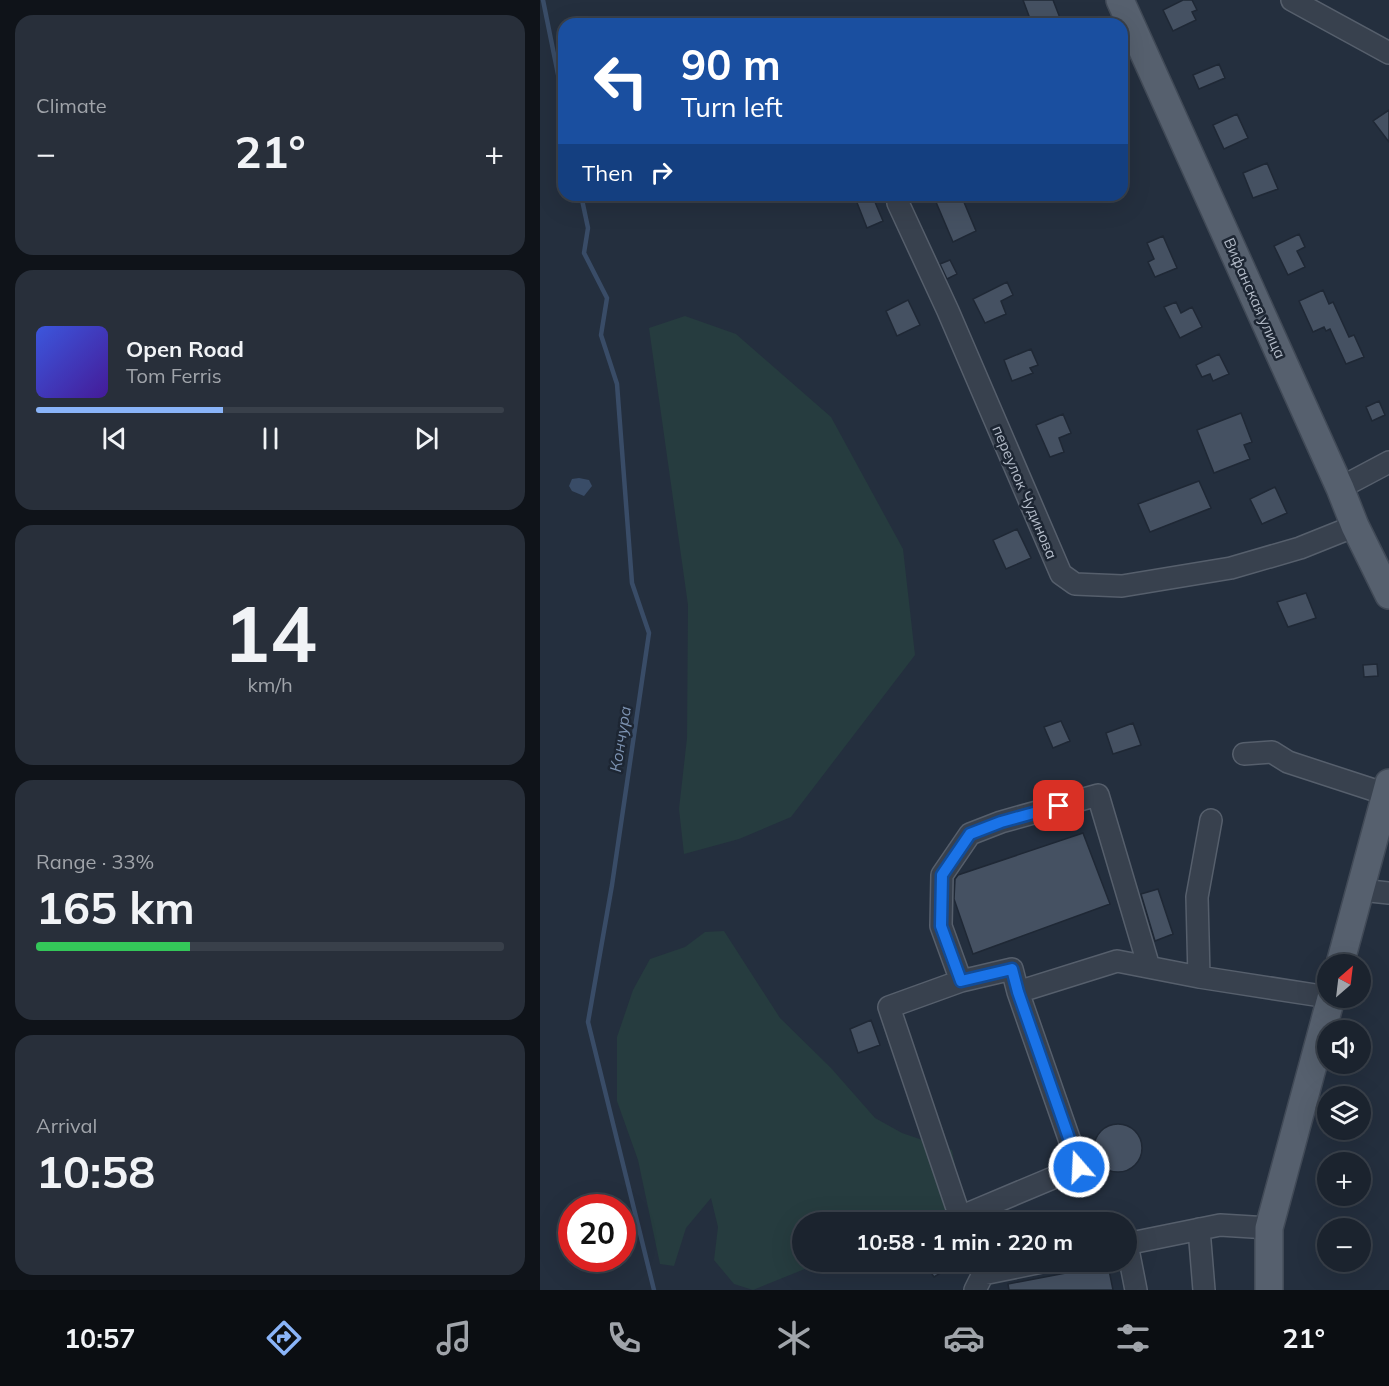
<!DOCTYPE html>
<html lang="en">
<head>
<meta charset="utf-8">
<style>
  :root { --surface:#1b232e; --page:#282f3a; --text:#f1f3f6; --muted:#a0a4aa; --line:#39404a; --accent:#8ab4f8 }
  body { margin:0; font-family:Mulish,sans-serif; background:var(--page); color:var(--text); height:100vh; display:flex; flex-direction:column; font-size:22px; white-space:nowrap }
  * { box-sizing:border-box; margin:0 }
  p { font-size:20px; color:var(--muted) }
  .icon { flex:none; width:33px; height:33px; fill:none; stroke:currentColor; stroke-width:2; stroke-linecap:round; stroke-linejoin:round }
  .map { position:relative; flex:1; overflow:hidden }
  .drawer { display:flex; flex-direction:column; gap:15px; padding:15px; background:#0f1319; width:540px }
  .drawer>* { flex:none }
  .guide { position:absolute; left:18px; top:18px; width:570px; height:183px; border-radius:18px; box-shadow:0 6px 24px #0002,0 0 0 2px var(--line); background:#1a4fa0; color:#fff; overflow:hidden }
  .needle { width:39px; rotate:28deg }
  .controls { position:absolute; left:777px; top:954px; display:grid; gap:12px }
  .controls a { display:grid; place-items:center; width:54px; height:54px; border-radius:50%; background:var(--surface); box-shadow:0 6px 24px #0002,0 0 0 2px var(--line); font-size:30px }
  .speed { position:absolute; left:18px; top:1194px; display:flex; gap:12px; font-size:30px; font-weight:700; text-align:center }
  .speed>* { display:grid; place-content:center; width:78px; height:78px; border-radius:50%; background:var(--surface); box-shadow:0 6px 24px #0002,0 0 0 2px var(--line); line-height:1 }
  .speed .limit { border:9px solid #d22; background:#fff; color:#111 }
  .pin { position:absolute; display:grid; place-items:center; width:51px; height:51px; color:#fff; margin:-26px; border-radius:12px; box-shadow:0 3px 9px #0006 }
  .me { position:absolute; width:66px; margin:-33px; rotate:341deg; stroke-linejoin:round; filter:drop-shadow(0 0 4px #0008) }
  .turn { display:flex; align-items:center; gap:21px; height:126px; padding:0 24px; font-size:27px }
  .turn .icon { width:78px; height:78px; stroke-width:2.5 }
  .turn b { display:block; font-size:42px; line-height:51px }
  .then { display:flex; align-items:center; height:57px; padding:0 24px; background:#0003; gap:12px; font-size:22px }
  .big { font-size:45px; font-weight:700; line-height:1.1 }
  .drawer .card { flex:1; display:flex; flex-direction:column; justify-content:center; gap:9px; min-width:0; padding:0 21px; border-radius:18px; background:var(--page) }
  .drawer .dial { align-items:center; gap:0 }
  .dial b { font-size:78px; line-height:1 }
  .song { display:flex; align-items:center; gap:18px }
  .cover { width:72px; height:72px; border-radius:9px; background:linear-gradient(135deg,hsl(230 70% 55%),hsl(260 70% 35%)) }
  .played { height:6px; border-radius:3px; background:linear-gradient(90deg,var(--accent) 40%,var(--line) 40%) }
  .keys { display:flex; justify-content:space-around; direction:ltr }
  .heat { display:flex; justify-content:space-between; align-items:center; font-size:33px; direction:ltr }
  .charge { height:9px; border-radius:4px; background:linear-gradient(90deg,#34c759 33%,var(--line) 0) }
  .trip { position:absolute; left:252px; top:1212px; width:345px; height:60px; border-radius:30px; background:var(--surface); box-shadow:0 6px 24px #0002,0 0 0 2px var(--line); font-weight:700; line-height:60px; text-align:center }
  .tab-bar { display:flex; height:96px; justify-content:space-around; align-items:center; background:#0b0e12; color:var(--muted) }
  .tab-bar .icon { width:42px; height:42px }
  .tab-bar .on { color:var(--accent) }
  .tab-bar b { font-size:27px; color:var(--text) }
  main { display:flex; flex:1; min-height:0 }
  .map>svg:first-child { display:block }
</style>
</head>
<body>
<main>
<section class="drawer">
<div class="card"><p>Climate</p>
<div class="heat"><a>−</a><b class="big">21°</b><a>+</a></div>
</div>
<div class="card">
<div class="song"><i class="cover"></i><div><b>Open Road</b><p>Tom Ferris</p></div></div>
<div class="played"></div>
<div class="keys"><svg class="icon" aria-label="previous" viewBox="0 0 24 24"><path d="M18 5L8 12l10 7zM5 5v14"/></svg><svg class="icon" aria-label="pause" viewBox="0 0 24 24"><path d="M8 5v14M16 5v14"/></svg><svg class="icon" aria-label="next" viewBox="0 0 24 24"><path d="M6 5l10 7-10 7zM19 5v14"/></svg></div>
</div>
<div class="card dial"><b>14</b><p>km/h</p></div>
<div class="card"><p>Range · 33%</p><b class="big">165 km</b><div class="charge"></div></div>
<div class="card"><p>Arrival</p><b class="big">10:58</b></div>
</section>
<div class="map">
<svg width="849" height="1290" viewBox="0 0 849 1290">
  <rect width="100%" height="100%" fill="#242f3e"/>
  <path fill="#263c3f" d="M 145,316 L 196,334 L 291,417 L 363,549 L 375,655 L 251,817 L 199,839 L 144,854 L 139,809 L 147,738 L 148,605 L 109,328 Z
    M 184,931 L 240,1018 L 291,1068 L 335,1118 L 362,1133 L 412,1150 L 420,1193 L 406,1222 L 262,1222 L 262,1262 L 282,1262 L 213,1290 L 194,1284 L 174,1260 L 178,1227 L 171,1198 L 146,1228 L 134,1266 L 120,1264 L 98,1160 L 77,1101 L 77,1037 L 93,990 L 110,959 L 145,947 L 165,932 Z"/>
  <path fill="#394c67" d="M 39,478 L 49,480 L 52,486 L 44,496 L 32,491 L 29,486 L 32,479 Z"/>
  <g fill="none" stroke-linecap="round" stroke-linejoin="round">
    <path stroke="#394c67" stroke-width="4.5" d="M 3,0 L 24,104
      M 41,195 L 48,228 L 44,253 L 67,298 L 61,335 L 77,384 L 92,583 L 109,633 L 72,885 L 48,1022 L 114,1290"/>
  </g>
  <path fill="#455162" stroke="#1f2835" stroke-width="1.5" d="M 483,0 L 513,0 L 520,18 L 505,24 L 492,24 Z
    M 643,0 L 652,0 L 657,10 L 652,12 L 656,20 L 633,31 L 623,10 Z
    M 679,64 L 685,78 L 659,89 L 653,75 Z
    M 849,110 L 849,142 L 833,121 Z
    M 697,114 L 708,138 L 684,149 L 673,125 Z
    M 727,163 L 738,189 L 713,198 L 703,173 Z
    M 314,195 L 332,195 L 343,221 L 327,228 Z
    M 393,195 L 421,195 L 436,231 L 413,242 Z
    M 759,234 L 765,247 L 757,251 L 765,267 L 748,275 L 734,246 Z
    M 623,236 L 637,268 L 615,277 L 608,262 L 614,259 L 607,243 Z
    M 410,260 L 417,274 L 407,279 L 400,264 Z
    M 467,282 L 473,295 L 461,301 L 466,314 L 445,323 L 433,299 Z
    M 783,290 L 789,304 L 793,302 L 809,337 L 814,335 L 824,357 L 806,364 L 790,329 L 786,331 L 784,327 L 773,332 L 759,301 Z
    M 368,300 L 380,325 L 357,336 L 346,311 Z
    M 636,302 L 641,313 L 652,307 L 662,327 L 640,338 L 624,307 Z
    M 491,349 L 498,365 L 490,368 L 493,373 L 472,381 L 464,360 Z
    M 679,354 L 689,374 L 673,381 L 670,374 L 662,377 L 656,365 Z
    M 839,401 L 845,415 L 832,421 L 826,407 Z
    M 701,413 L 712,442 L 704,445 L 710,459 L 674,473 L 657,430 Z
    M 523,414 L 531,433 L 519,438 L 524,452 L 510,457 L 496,425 Z
    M 659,481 L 671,508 L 610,532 L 598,504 Z
    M 735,487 L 747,513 L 722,524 L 710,499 Z
    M 477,529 L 491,558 L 466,569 L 453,540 Z
    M 766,593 L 776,618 L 748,627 L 737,602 Z
    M 837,664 L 838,676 L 824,677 L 823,665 Z
    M 521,721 L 530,741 L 513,748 L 504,727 Z
    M 593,723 L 601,745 L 573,754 L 566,733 Z
    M 543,833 L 570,904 L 433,954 L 414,899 L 415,879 L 418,875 Z
    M 618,889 L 633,934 L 615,941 L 601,894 Z
    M 331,1020 L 340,1045 L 318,1053 L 310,1029 Z
    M554 1148a24 24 0 1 1 48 0a24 24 0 1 1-48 0Z
    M 384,1262 L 418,1262 L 394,1277 Z
    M 568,1265 L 573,1290 L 469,1290 L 468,1284 Z"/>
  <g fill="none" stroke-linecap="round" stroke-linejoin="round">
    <defs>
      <path id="minor" d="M 752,0 L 849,53
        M 357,195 L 358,203 L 408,311 L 521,574 L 535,584 L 582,586 L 691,568 L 760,548 L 815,526
        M 800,488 L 849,462
        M 704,754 L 732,752 L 748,762 L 846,794
        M 671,820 L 657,897 L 659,977 L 788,997
        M 821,890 L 849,893
        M 421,981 L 401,926 L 402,875 L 430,834 L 461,822 L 558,795 L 609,967
        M 478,992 L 472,969 L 421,981 L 349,1007 L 420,1217 L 539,1167 L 478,992 L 577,961 L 659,977
        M 659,1229 L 664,1290
        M 586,1244 L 680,1225 L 729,1228
        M 587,1244 L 596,1290
        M 435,1290 L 443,1274 L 502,1262"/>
      <path id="major" d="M 580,0 L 800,488 L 815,526 L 849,595
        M 800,964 L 849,783
        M 729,1290 L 729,1228 L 791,998"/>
    </defs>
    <use href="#minor" stroke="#565f6c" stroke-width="24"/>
    <use href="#major" stroke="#414a57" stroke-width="30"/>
    <use href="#minor" stroke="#38414e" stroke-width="21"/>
    <use href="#major" stroke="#56606e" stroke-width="27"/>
  </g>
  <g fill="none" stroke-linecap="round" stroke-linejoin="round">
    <defs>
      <path id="route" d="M 519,806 L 461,822 L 430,834 L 402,875 L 401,926 L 421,981 L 472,969 L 478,992 L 539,1167"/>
    </defs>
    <use href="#route" stroke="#114b97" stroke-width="15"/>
    <use href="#route" stroke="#1a73e8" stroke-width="10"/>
  </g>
  <g text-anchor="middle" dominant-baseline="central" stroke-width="5" stroke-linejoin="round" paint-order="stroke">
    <g font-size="15" fill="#b4bcc9" stroke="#1d2633">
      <text transform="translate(715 298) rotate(66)">Вифанская улица</text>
      <text transform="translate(485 492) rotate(67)">переулок Чудинова</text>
    </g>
    <g font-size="16" font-style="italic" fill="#7c92b1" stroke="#1d2633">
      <text transform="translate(80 739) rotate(-81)">Кончура</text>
    </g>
  </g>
</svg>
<div class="controls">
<a><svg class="needle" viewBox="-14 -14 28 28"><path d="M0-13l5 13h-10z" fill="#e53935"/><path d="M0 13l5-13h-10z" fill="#a0a4aa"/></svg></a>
<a><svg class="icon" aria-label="sound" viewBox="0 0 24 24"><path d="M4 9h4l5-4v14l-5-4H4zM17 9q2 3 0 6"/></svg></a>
<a><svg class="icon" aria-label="layers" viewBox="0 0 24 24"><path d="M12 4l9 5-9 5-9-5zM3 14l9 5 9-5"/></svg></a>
<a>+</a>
<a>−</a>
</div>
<div class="speed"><div class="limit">20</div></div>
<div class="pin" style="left:519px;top:806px;background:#d93025"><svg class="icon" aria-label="arrive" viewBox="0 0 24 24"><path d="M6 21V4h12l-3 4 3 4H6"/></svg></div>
<svg class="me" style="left:539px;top:1167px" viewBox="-20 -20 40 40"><circle r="17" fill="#1a73e8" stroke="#fff" stroke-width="3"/><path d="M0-11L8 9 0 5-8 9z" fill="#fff"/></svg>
<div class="trip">10:58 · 1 min · 220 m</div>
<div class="guide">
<div class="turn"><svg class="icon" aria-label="left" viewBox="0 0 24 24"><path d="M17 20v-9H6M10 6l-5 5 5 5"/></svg><div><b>90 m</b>Turn left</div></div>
<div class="then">Then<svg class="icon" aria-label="right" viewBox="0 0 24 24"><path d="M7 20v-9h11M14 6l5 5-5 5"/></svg></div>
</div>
</div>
</main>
<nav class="tab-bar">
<b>10:57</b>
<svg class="icon on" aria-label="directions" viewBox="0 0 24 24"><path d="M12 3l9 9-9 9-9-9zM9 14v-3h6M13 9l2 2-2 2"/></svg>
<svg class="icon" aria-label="music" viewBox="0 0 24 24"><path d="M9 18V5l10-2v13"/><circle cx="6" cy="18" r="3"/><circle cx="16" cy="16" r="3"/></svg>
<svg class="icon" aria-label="phone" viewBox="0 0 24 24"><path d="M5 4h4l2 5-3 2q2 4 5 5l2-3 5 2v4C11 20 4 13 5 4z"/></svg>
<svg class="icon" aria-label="climate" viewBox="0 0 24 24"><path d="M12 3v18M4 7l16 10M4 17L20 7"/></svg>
<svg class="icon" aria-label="car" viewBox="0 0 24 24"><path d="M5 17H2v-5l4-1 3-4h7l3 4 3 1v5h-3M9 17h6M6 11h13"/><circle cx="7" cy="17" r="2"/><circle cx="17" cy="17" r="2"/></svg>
<svg class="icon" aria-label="filters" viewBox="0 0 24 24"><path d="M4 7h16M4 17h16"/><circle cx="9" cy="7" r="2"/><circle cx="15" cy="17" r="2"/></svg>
<b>21°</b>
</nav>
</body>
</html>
